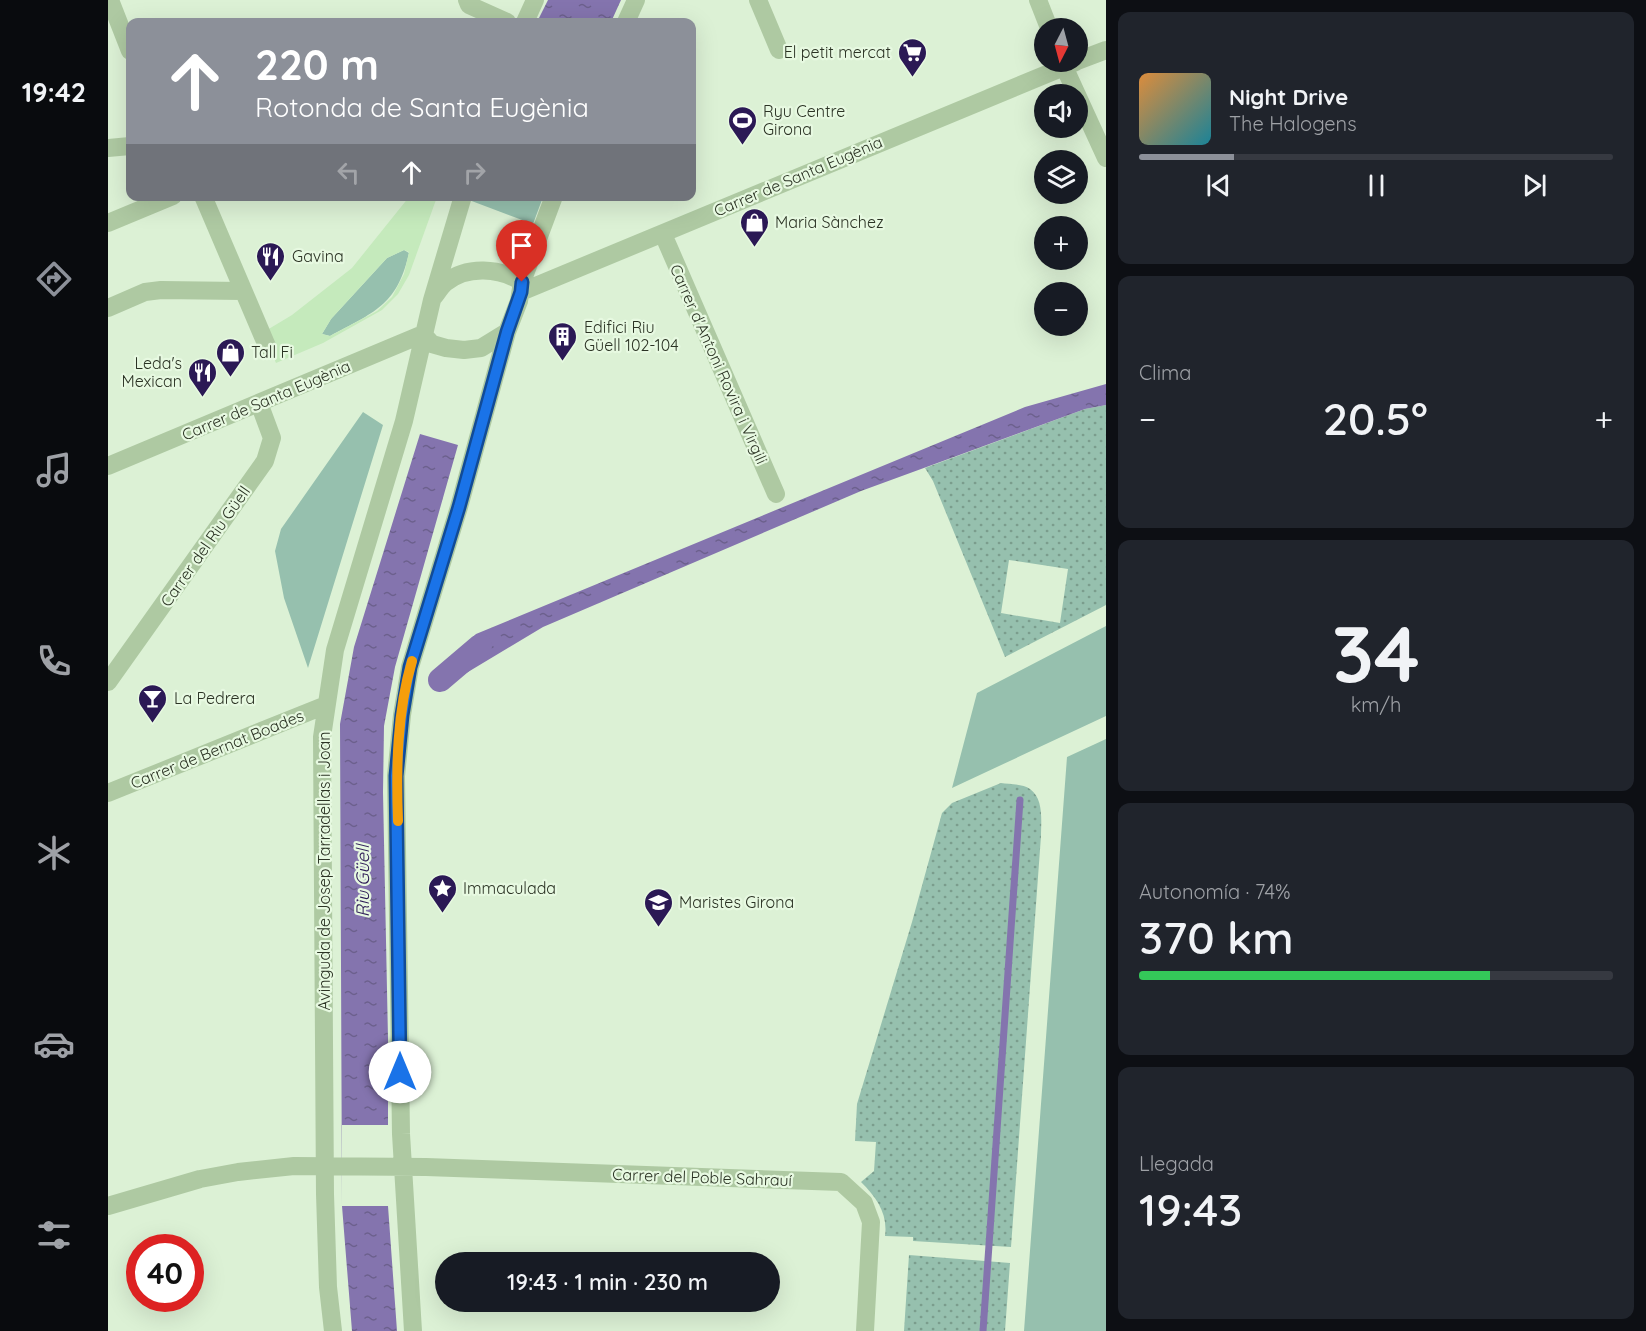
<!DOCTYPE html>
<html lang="es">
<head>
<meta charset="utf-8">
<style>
  :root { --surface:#171b24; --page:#20242c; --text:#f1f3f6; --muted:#9ea1a6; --line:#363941; --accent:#8c9099 }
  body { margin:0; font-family:Quicksand,sans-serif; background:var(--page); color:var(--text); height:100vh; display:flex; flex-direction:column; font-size:22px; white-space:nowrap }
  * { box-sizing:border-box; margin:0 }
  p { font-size:20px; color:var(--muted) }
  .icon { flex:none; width:33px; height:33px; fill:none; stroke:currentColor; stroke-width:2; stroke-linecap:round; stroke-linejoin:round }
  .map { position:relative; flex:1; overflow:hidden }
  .sheet { display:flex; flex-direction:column; gap:12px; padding:12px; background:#0d0f14; width:540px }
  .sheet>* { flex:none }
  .banner { position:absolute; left:18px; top:18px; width:570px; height:183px; border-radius:12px; box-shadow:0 6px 24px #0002; background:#8c9099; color:#fff; overflow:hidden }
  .needle { width:39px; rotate:186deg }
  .buttons { position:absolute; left:926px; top:18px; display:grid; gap:12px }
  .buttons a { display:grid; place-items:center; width:54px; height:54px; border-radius:50%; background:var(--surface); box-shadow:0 6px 24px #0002; font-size:30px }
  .speed { position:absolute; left:18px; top:1234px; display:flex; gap:12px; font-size:30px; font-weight:700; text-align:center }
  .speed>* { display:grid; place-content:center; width:78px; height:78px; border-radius:50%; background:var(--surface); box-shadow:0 6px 24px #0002; line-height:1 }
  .speed .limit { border:9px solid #d22; background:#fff; color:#111 }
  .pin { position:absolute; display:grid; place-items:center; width:51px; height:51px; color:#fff; margin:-62px -26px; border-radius:50% 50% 50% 0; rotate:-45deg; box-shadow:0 0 6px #0007 }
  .pin .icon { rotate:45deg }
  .me { position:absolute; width:66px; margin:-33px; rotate:0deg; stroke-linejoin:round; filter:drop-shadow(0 0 4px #0008) }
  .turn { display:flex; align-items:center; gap:21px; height:126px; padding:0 30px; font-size:27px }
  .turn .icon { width:78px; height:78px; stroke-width:2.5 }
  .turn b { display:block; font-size:42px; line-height:51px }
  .lanes { display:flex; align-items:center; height:57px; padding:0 30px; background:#0003; justify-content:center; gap:30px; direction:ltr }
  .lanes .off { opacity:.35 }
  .big { font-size:45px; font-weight:600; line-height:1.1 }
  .sheet .tile { flex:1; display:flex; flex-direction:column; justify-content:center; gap:9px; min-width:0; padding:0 21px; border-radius:12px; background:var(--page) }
  .sheet .dial { align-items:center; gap:0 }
  .dial b { font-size:78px; line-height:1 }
  .song { display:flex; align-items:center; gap:18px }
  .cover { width:72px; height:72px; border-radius:9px; background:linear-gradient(135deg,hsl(30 70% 55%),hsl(190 70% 35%)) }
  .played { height:6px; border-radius:3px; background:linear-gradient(90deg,var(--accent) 20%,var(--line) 20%) }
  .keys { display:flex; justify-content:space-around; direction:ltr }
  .heat { display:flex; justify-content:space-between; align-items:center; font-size:33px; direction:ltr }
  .charge { height:9px; border-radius:4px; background:linear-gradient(90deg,#34c759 74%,var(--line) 0) }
  .trip { position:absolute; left:327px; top:1252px; width:345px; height:60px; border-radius:30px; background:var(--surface); box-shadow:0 6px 24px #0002; font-weight:600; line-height:60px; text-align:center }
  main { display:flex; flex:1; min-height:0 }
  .tabs { display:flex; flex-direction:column; width:108px; justify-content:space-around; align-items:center; background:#090b0e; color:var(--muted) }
  .tabs .icon { width:42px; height:42px }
  .tabs .on { color:var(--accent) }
  .tabs b { font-size:27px; color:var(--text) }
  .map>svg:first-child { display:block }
</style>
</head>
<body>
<main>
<nav class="tabs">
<b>19:42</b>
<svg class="icon on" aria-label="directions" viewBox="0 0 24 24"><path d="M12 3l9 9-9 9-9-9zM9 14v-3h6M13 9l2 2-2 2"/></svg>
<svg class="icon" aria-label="music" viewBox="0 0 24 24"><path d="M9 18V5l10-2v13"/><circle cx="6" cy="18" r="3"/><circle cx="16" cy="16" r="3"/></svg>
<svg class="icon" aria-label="phone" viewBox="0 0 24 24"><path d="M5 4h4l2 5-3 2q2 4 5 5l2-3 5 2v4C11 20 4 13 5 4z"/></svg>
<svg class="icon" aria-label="climate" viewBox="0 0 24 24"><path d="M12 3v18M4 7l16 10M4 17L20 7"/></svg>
<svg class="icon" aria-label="car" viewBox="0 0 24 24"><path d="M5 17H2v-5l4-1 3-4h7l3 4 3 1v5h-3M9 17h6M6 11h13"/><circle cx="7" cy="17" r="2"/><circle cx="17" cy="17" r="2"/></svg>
<svg class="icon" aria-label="filters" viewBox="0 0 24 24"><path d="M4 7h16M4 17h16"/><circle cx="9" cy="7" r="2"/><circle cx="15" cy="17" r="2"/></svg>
</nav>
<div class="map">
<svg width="998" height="1331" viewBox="0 0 998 1331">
  <defs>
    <pattern id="grass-dots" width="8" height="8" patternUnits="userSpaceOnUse" patternTransform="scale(1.5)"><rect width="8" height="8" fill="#96c0ae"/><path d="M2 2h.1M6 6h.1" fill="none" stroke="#7b9d8d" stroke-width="1.8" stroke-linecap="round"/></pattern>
    <pattern id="water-ripples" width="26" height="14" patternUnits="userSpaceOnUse" patternTransform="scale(1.5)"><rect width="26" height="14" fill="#8474ae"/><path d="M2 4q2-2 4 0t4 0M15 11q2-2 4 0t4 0" fill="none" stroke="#6c608d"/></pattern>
  </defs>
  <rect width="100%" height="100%" fill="#dcf1d5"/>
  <path fill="url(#grass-dots)" fill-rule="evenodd" d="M 998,405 L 998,605 L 897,657 L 825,481 L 817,468 L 977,409 ZM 901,560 L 960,569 L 952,623 L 893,613 Z
    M 893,783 C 901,784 915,784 922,789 C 936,799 933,821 933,836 L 903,1247 L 805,1241 L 805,1237 L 777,1236 C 780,1214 769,1198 753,1182 L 766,1171 L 768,1142 L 747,1141 L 749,1104 L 804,922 L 834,813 L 844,803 Z
    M 801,1255 L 902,1263 L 897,1331 L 796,1331 Z"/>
  <path fill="#96c0ae" d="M 362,197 L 435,197 L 425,224 L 361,200 Z
    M 296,250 L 301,253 C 289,306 266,312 222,336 L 214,334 L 223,319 L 279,258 Z
    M 255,412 L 275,425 L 200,668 L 176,598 L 167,551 L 173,529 Z
    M 998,626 L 998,716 L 844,788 L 869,693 Z
    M 998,739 L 998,1331 L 916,1331 L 959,757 Z"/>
  <path fill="#c5eabc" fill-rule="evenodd" d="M 301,197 L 329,197 L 301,275 L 290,294 L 274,310 L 215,343 L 168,363 L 154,333 L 184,315 L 244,268 ZM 296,250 L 301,252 L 296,274 L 284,297 L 269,311 L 222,336 L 214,334 L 223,319 L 279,258 Z"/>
  <path fill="url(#water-ripples)" d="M 440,0 L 513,0 L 503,22 L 429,22 Z
    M 998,384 L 998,405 L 977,409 L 753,491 L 435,627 L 355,675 L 341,661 L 368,634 L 917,407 Z
    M 312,434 L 350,445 L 287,667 L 276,726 L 275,792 L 280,1039 L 280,1206 L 289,1331 L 244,1331 L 234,1206 L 232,724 L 246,647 Z"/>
  <path fill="#dcf1d5" d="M 234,1125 L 280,1125 L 280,1206 L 234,1206 Z"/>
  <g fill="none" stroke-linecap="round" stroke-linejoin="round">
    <path stroke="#8474ae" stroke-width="7" d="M 875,1331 L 912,800"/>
    <path stroke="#8474ae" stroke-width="24" d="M 332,680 L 372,646"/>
    <path stroke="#aec9a2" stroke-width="18" d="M 2,0 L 22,51
      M 359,0 L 361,5 L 399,22
      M 650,0 L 671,50
      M 930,0 L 941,28
      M 417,22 L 427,0
      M 518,22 L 528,0
      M 969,61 L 998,50
      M 954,62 L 998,158
      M 0,148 L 22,146
      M 95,196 L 159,346
      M 0,223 L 65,196
      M 555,234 L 668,494
      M 413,292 L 968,62
      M 325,298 C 329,293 333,287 337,283 C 359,265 392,268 414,282
      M 0,308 L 37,292 L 53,290 L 134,291
      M 315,334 L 324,344 L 338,348 L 356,350 L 373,348 L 399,332
      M 0,466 L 315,334
      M 0,682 L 157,461 L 164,438 L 151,403
      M 0,793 L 218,705
      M 0,1206 L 92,1179 L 130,1172 L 186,1166 L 318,1167 L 733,1182 L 756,1203 L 763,1222 L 757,1331
      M 225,1331 L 220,1287 L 217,1194 L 214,737 L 227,650 L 296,421 L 324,300 L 355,196
      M 305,1331 L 293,1134 L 288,776 L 294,715 L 302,667 L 351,507 L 399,332 L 411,301 L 414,282 L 446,196"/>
  </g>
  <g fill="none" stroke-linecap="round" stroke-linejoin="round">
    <defs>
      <path id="route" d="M 292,1072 L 288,776 L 294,715 L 302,667 L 351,507 L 399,332 L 413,292 L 414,282"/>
    </defs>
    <use href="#route" stroke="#114b97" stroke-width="15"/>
    <use href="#route" stroke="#1a73e8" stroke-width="10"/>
    <path stroke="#f59e0b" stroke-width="10" d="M 290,821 C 288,768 289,712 304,661"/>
  </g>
  <defs>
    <symbol id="supermarket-pin" viewBox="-11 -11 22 30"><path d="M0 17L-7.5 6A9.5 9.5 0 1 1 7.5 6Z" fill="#2b1955" stroke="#e7f9e1"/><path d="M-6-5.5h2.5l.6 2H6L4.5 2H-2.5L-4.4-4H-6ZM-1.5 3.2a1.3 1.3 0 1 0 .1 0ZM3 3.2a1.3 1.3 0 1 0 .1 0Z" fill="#fff"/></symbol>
    <symbol id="stadium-pin" viewBox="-11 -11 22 30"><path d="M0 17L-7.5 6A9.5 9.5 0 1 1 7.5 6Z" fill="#2b1955" stroke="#e7f9e1"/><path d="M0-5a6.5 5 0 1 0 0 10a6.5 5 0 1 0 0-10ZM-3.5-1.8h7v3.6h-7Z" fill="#fff"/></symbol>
    <symbol id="shop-pin" viewBox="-11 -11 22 30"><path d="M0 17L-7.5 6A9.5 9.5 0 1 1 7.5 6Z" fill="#2b1955" stroke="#e7f9e1"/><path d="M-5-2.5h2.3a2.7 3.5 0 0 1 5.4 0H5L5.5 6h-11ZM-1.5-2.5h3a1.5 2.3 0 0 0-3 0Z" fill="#fff"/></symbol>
    <symbol id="restaurant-pin" viewBox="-11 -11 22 30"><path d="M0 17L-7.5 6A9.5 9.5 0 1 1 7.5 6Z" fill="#2b1955" stroke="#e7f9e1"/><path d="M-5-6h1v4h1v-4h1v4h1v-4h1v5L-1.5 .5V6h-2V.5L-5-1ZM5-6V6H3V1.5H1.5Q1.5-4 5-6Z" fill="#fff"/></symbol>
    <symbol id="building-pin" viewBox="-11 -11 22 30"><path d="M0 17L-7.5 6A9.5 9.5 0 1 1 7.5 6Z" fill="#2b1955" stroke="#e7f9e1"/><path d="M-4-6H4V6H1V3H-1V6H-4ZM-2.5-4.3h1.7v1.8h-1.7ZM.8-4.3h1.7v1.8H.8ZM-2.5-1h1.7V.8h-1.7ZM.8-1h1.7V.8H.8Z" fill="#fff"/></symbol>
    <symbol id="bar-pin" viewBox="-11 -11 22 30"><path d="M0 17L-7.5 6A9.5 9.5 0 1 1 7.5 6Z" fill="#2b1955" stroke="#e7f9e1"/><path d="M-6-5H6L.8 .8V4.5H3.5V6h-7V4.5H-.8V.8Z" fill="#fff"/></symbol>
    <symbol id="sight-pin" viewBox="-11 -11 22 30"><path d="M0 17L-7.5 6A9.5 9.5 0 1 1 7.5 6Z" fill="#2b1955" stroke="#e7f9e1"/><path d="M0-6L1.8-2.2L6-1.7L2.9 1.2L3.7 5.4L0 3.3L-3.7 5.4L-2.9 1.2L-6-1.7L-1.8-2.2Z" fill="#fff"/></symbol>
    <symbol id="school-pin" viewBox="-11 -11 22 30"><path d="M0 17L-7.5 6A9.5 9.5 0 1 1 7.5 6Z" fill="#2b1955" stroke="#e7f9e1"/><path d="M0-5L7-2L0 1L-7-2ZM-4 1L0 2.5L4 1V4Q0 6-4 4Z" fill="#fff"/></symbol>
  </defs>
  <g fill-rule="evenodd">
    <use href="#supermarket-pin" x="788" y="36" width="33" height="45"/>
    <use href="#stadium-pin" x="618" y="104" width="33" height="45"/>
    <use href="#shop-pin" x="630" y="206" width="33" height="45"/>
    <use href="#restaurant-pin" x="146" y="240" width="33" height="45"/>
    <use href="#building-pin" x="438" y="320" width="33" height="45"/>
    <use href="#shop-pin" x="106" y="336" width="33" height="45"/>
    <use href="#restaurant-pin" x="78" y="356" width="33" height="45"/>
    <use href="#bar-pin" x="28" y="682" width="33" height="45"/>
    <use href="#sight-pin" x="318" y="872" width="33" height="45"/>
    <use href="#school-pin" x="534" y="886" width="33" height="45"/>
  </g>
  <g text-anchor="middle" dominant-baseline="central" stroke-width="4.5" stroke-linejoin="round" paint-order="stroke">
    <g font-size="16" fill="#2b3324" stroke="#e7f9e1" text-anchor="start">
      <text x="783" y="52" text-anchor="end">El petit mercat</text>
      <text x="655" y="111">Ryu Centre<tspan x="655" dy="18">Girona</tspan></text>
      <text x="667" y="222">Maria Sànchez</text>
      <text x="184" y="256">Gavina</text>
      <text x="476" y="327">Edifici Riu<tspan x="476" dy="18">Güell 102-104</tspan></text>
      <text x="143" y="352">Tall Fi</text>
      <text x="74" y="363" text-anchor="end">Leda's<tspan x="74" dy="18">Mexican</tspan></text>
      <text x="66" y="698">La Pedrera</text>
      <text x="355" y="888">Immaculada</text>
      <text x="571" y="902">Maristes Girona</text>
    </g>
    <g font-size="16" fill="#2b3324" stroke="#e7f9e1">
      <text transform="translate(690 176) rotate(-23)">Carrer de Santa Eugènia</text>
      <text transform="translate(611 364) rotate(66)">Carrer d'Antoni Rovira i Virgili</text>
      <text transform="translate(158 400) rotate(-23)">Carrer de Santa Eugènia</text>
      <text transform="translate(97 546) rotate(-55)">Carrer del Riu Güell</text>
      <text transform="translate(109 749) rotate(-22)">Carrer de Bernat Boades</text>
      <text transform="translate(216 871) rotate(-90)">Avinguda de Josep Tarradellas i Joan</text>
      <text transform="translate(594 1177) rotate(2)">Carrer del Poble Sahrauí</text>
    </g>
    <g font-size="18" font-style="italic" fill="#2b1955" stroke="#e7f9e1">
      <text transform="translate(254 881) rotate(-90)">Riu Güell</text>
    </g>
  </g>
</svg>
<div class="buttons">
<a><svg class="needle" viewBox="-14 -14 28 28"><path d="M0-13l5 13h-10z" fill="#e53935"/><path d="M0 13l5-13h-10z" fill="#9ea1a6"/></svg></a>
<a><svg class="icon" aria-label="sound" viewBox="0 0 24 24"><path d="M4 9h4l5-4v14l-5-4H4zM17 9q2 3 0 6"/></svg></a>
<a><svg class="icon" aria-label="layers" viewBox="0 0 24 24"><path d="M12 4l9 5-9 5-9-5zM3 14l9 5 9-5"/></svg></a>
<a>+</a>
<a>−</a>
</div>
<div class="speed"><div class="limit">40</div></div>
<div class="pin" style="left:414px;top:282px;background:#d93025"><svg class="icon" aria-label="arrive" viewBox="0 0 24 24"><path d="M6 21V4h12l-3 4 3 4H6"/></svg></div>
<svg class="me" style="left:292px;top:1072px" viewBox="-20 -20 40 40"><circle r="19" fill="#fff"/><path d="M0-13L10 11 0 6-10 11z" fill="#1a73e8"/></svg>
<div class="trip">19:43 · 1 min · 230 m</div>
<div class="banner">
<div class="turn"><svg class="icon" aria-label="ahead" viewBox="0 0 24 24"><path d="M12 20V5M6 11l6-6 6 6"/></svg><div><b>220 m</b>Rotonda de Santa Eugènia</div></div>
<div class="lanes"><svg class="icon off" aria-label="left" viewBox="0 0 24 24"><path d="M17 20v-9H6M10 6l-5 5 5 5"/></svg><svg class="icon" aria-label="ahead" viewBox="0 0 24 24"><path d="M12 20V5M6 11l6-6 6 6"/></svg><svg class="icon off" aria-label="right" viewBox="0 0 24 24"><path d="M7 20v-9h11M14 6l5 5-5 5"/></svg></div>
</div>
</div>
<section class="sheet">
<div class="tile">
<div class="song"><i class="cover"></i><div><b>Night Drive</b><p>The Halogens</p></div></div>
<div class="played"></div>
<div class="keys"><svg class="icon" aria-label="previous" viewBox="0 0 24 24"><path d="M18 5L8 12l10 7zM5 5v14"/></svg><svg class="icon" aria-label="pause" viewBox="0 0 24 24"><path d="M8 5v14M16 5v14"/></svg><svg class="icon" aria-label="next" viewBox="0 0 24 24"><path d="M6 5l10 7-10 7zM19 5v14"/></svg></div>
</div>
<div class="tile"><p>Clima</p>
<div class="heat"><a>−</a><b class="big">20.5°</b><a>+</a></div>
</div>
<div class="tile dial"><b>34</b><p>km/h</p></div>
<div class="tile"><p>Autonomía · 74%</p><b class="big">370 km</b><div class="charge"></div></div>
<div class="tile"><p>Llegada</p><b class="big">19:43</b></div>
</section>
</main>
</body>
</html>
